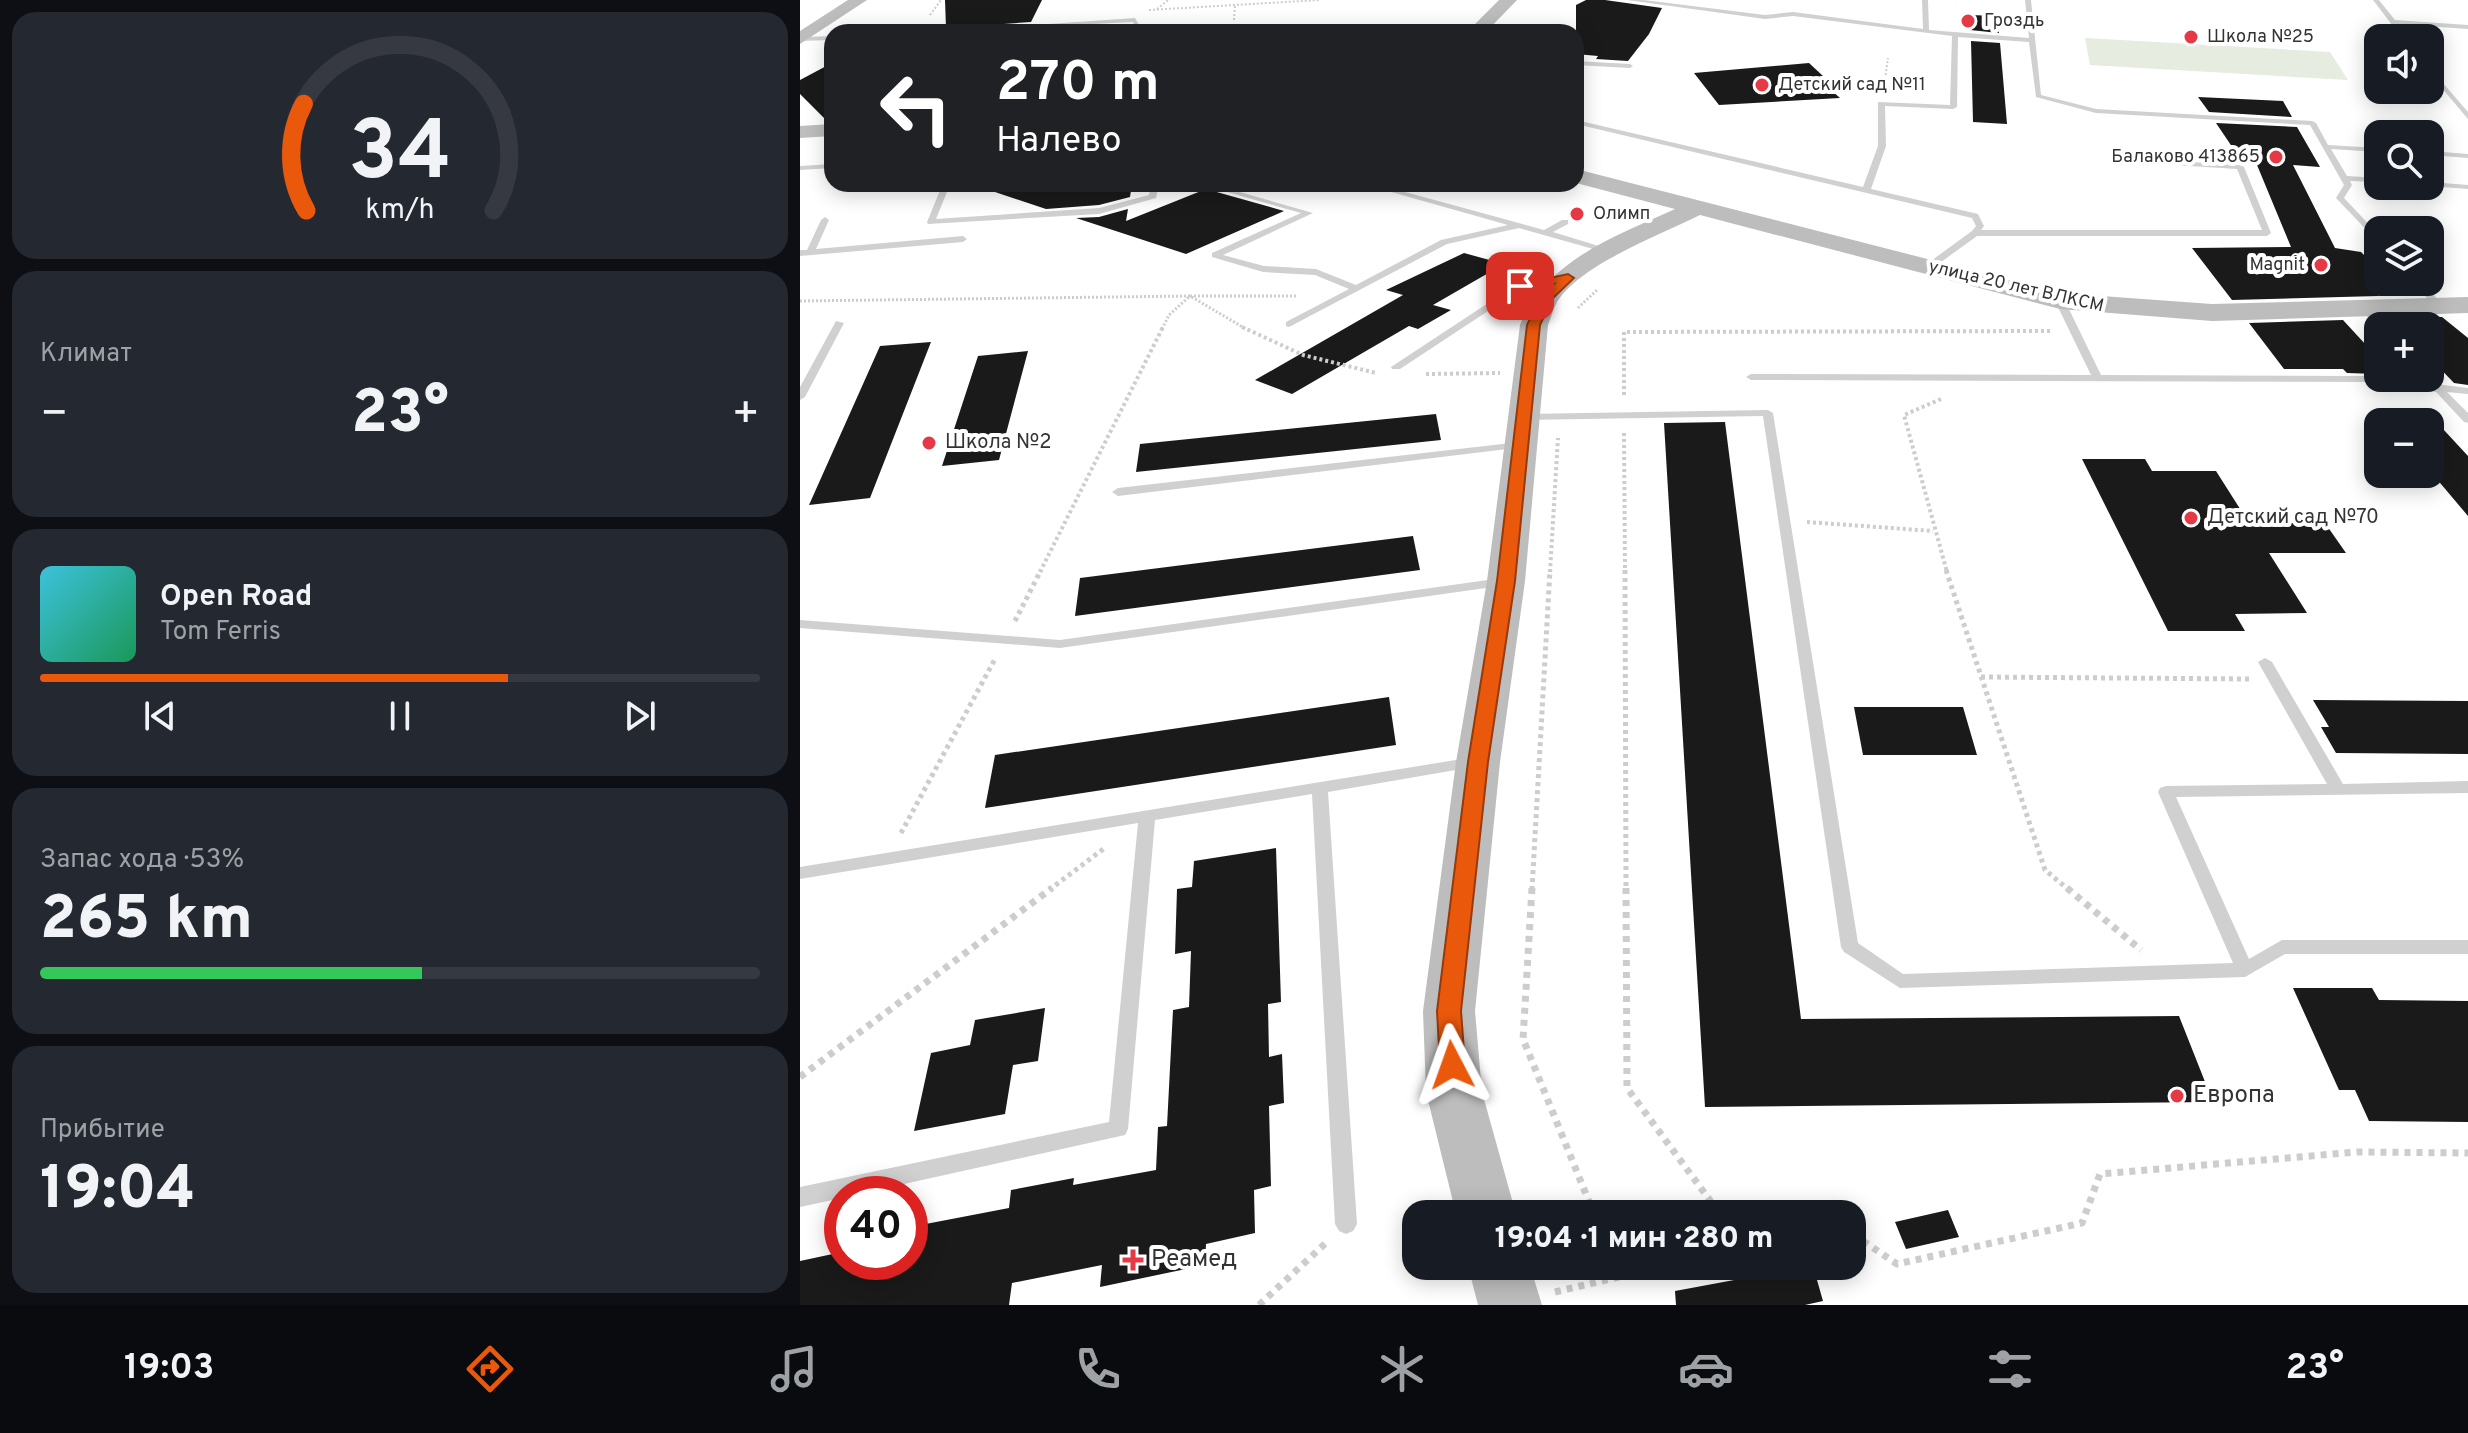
<!DOCTYPE html>
<html lang="ru">
<head>
<meta charset="utf-8">
<style>
  :root { --surface:#171b24; --page:#242831; --text:#f1f3f6; --muted:#9ea1a6; --line:#363941; --accent:#ea580c }
  body { margin:0; font-family:Overpass,sans-serif; background:var(--page); color:var(--text); height:100vh; display:flex; flex-direction:column; font-size:30px; white-space:nowrap }
  * { box-sizing:border-box; margin:0 }
  p { font-size:26px; color:var(--muted) }
  .icon { flex:none; width:44px; height:44px; fill:none; stroke:currentColor; stroke-width:2; stroke-linecap:round; stroke-linejoin:round }
  .map { position:relative; flex:1; overflow:hidden }
  .sheet { display:flex; flex-direction:column; gap:12px; padding:12px; background:#0d0f14; width:800px }
  .sheet>* { flex:none }
  .hud { position:absolute; left:24px; top:24px; width:760px; height:168px; border-radius:24px; box-shadow:0 4px 20px #0003; background:#202124; color:#fff; overflow:hidden }
  .buttons { position:absolute; left:1564px; top:24px; display:grid; gap:16px }
  .buttons a { display:grid; place-items:center; width:80px; height:80px; border-radius:16px; background:var(--surface); box-shadow:0 4px 20px #0003; font-size:40px }
  .speed { position:absolute; left:24px; top:1176px; display:flex; gap:16px; font-size:40px; font-weight:700; text-align:center }
  .speed>* { display:grid; place-content:center; width:104px; height:104px; border-radius:50%; background:var(--surface); box-shadow:0 4px 20px #0003; line-height:1 }
  .speed .limit { border:12px solid #d22; background:#fff; color:#111 }
  .pin { position:absolute; display:grid; place-items:center; width:68px; height:68px; color:#fff; margin:-34px; border-radius:16px; box-shadow:0 4px 12px #0006 }
  .me { position:absolute; width:88px; margin:-44px; rotate:356deg; stroke-linejoin:round; filter:drop-shadow(0 0 6px #0008) }
  .turn { display:flex; align-items:center; gap:28px; height:168px; padding:0 40px; font-size:36px }
  .turn .icon { width:104px; height:104px; stroke-width:2.5 }
  .turn b { display:block; font-size:56px; line-height:68px }
  .big { font-size:60px; font-weight:800; line-height:1.1 }
  .sheet .tile { flex:1; display:flex; flex-direction:column; justify-content:center; gap:12px; min-width:0; padding:0 28px; border-radius:24px; background:var(--page) }
  .sheet .dial { align-items:center; gap:0 }
  .dial svg { height:208px; overflow:visible; fill:none; stroke:var(--line); stroke-width:7; stroke-linecap:round; text-anchor:middle }
  .dial text { fill:var(--text); stroke:none }
  .song { display:flex; align-items:center; gap:24px }
  .cover { width:96px; height:96px; border-radius:12px; background:linear-gradient(135deg,hsl(190 70% 55%),hsl(150 70% 35%)) }
  .played { height:8px; border-radius:4px; background:linear-gradient(90deg,var(--accent) 65%,var(--line) 65%) }
  .keys { display:flex; justify-content:space-around; direction:ltr }
  .heat { display:flex; justify-content:space-between; align-items:center; font-size:44px; direction:ltr }
  .charge { height:12px; border-radius:6px; background:linear-gradient(90deg,#34c759 53%,var(--line) 0) }
  .trip { position:absolute; left:602px; top:1200px; width:464px; height:80px; border-radius:24px; background:var(--surface); box-shadow:0 4px 20px #0003; font-weight:800; line-height:80px; text-align:center }
  .menu { display:flex; height:128px; justify-content:space-around; align-items:center; background:#090b0e; color:var(--muted) }
  .menu .icon { width:56px; height:56px }
  .menu .selected { color:var(--accent) }
  .menu b { font-size:36px; color:var(--text) }
  main { display:flex; flex:1; min-height:0 }
  .map>svg:first-child { display:block }
</style>
</head>
<body>
<main>
<section class="sheet">
<div class="tile dial"><svg viewBox="0 0 100 80">
<path d="M14 69A42 42 0 1 1 86 69"/>
<path d="M14 69A42 42 0 0 1 13 28" stroke="#ea580c"/>
<text x="50" y="56" font-size="32" font-weight="700">34</text>
<text x="50" y="72" font-size="11">km/h</text>
</svg></div>
<div class="tile"><p>Климат</p>
<div class="heat"><a>−</a><b class="big">23°</b><a>+</a></div>
</div>
<div class="tile">
<div class="song"><i class="cover"></i><div><b>Open Road</b><p>Tom Ferris</p></div></div>
<div class="played"></div>
<div class="keys"><svg class="icon" aria-label="previous" viewBox="0 0 24 24"><path d="M18 5L8 12l10 7zM5 5v14"/></svg><svg class="icon" aria-label="pause" viewBox="0 0 24 24"><path d="M8 5v14M16 5v14"/></svg><svg class="icon" aria-label="next" viewBox="0 0 24 24"><path d="M6 5l10 7-10 7zM19 5v14"/></svg></div>
</div>
<div class="tile"><p>Запас хода · 53%</p><b class="big">265 km</b><div class="charge"></div></div>
<div class="tile"><p>Прибытие</p><b class="big">19:04</b></div>
</section>
<div class="map">
<svg width="1668" height="1305" viewBox="0 0 1668 1305">
  <rect width="100%" height="100%" fill="#fff"/>
  <path fill="#e6ecdf" d="M 1285,38 L 1530,52 L 1548,80 L 1290,65 Z"/>
  <path fill="#1a1a1a" d="M 145,0 L 242,0 L 231,22 L 146,28 Z
    M 786,0 L 805,0 L 862,8 L 849,34 L 828,61 L 796,59 L 798,56 L 776,54 L 776,5 Z
    M 1170,15 L 1198,16 L 1199,33 L 1170,30 Z
    M 1171,41 L 1200,43 L 1207,124 L 1173,122 Z
    M 32,63 L 32,121 L 27,121 L 0,94 L 0,80 Z
    M 1009,63 L 1037,89 L 1030,89 L 1040,98 L 919,105 L 894,73 Z
    M 1398,97 L 1483,101 L 1492,117 L 1409,112 Z
    M 1416,123 L 1497,127 L 1520,167 L 1493,165 L 1535,248 L 1561,252 L 1578,269 L 1578,296 L 1432,300 L 1392,248 L 1491,247 L 1457,165 L 1443,163 Z
    M 289,184 L 332,184 L 330,197 L 299,205 L 246,209 L 195,192 Z
    M 406,189 L 484,211 L 386,254 L 276,218 L 299,217 L 328,209 L 326,221 Z
    M 664,253 L 704,264 L 633,305 L 651,310 L 618,329 L 609,326 L 492,394 L 455,380 L 603,295 L 586,290 Z
    M 1630,317 L 1642,317 L 1668,338 L 1668,385 L 1654,383 L 1630,358 Z
    M 1543,320 L 1578,358 L 1578,374 L 1547,373 L 1543,369 L 1484,369 L 1449,323 Z
    M 131,342 L 70,498 L 9,505 L 80,346 Z
    M 228,351 L 199,460 L 142,466 L 178,356 Z
    M 636,414 L 641,440 L 336,472 L 340,444 Z
    M 1630,415 L 1668,456 L 1668,516 L 1630,471 Z
    M 925,422 L 1001,1019 L 1379,1016 L 1413,1102 L 905,1107 L 864,423 Z
    M 1282,459 L 1345,459 L 1352,471 L 1416,471 L 1449,523 L 1525,523 L 1546,553 L 1469,553 L 1507,613 L 1435,614 L 1445,631 L 1368,631 Z
    M 613,536 L 620,570 L 275,616 L 280,578 Z
    M 589,697 L 596,745 L 185,808 L 195,755 Z
    M 1513,700 L 1668,701 L 1668,754 L 1536,753 L 1521,727 L 1529,727 Z
    M 1054,707 L 1163,707 L 1177,755 L 1063,755 Z
    M 476,848 L 481,1002 L 468,1004 L 469,1057 L 482,1054 L 484,1103 L 469,1106 L 471,1186 L 454,1190 L 455,1233 L 406,1244 L 405,1265 L 300,1287 L 302,1265 L 212,1283 L 209,1305 L 0,1305 L 0,1261 L 42,1252 L 42,1262 L 110,1262 L 110,1227 L 209,1208 L 211,1190 L 274,1178 L 273,1185 L 356,1170 L 358,1127 L 367,1126 L 373,1010 L 389,1007 L 391,951 L 375,954 L 377,889 L 392,887 L 394,861 Z
    M 1493,988 L 1572,988 L 1579,1000 L 1668,1001 L 1668,1122 L 1569,1121 L 1555,1090 L 1539,1090 Z
    M 245,1008 L 238,1061 L 213,1065 L 205,1114 L 114,1131 L 131,1053 L 170,1045 L 175,1020 Z
    M 1148,1210 L 1159,1237 L 1106,1249 L 1095,1222 Z
    M 1010,1266 L 1013,1266 L 1023,1301 L 1005,1305 L 876,1305 L 875,1291 Z"/>
  <g fill="none" stroke-linecap="round" stroke-linejoin="round">
    <path stroke="#cdcdcd" stroke-width="2" stroke-dasharray="2 2" stroke-linecap="butt" d="M 357,9 L 368,0
      M 349,10 L 520,0
      M 130,15 L 141,0
      M 434,20 L 435,5
      M 100,32 L 120,25
      M 1084,87 L 1088,58"/>
    <path stroke="#cdcdcd" stroke-width="3" stroke-dasharray="2 2" stroke-linecap="butt" d="M 0,301 L 390,296 L 446,329
      M 778,308 L 797,290
      M 362,329 L 369,315 L 390,296 L 497,296"/>
    <path stroke="#cdcdcd" stroke-width="4" stroke-dasharray="3 3" stroke-linecap="butt" d="M 442,327 L 503,355 L 576,373
      M 626,374 L 700,373
      M 824,395 L 824,332 L 1251,331
      M 1141,399 L 1104,415 L 1147,572
      M 824,433 L 825,572
      M 1007,522 L 1133,531
      M 240,572 L 363,327
      M 750,572 L 758,438"/>
    <path stroke="#cdcdcd" stroke-width="5" stroke-dasharray="4 4" stroke-linecap="butt" d="M 825,570 L 826,890
      M 1146,570 L 1245,870 L 1269,890
      M 215,621 L 241,570
      M 1181,677 L 1449,679
      M 101,833 L 195,659
      M 249,890 L 306,847
      M 732,890 L 750,570"/>
    <path stroke="#cdcdcd" stroke-width="7" stroke-dasharray="6 6" stroke-linecap="butt" d="M 732,888 L 723,1039 L 794,1214
      M 826,888 L 827,1088 L 920,1214
      M 1267,888 L 1341,950
      M 0,1077 L 252,888
      M 1052,1241 L 1060,1239 L 1097,1264 L 1282,1223 L 1300,1174 L 1557,1152 L 1668,1153
      M 815,1266 L 819,1277
      M 755,1292 L 819,1277 L 899,1266
      M 459,1305 L 528,1241"/>
    <path fill="#d0d0d0" fill-rule="evenodd" d="M 827,0 L 844,0 L 965,15 L 993,12 L 1123,29 L 1122,0 L 1128,0 L 1129,30 L 1229,38 L 1225,0 L 1231,0 L 1241,95 L 1296,109 L 1512,121 L 1516,123 L 1528,145 L 1578,148 L 1578,152 L 1531,149 L 1547,176 L 1578,178 L 1578,182 L 1550,181 L 1552,185 L 1544,198 L 1578,234 L 1578,242 L 1536,198 L 1544,185 L 1510,125 L 1296,113 L 1236,97 L 1229,42 L 1158,37 L 1157,107 L 1153,109 L 1085,106 L 1086,146 L 1071,189 L 1178,214 L 1184,226 L 1181,230 L 1462,230 L 1437,169 L 1327,162 L 1323,160 L 1327,158 L 1440,165 L 1444,167 L 1471,233 L 1467,236 L 1177,236 L 1130,270 L 1124,270 L 1124,266 L 1172,231 L 1176,226 L 1172,218 L 776,124 L 776,120 L 1063,187 L 1078,146 L 1078,102 L 1150,105 L 1152,36 L 993,16 L 965,19 Z
      M 1573,0 L 1579,0 L 1595,20 L 1668,25 L 1668,29 L 1598,24 L 1608,38 L 1602,38 Z
      M 335,18 L 343,32 L 337,32 L 333,22 L 133,32 Z
      M 678,28 L 718,30 L 721,32 L 676,31 Z
      M 32,36 L 32,40 L 0,41 L 0,37 Z
      M 776,61 L 830,64 L 833,66 L 830,68 L 776,65 Z
      M 1630,68 L 1668,112 L 1668,119 L 1630,74 Z
      M 1630,151 L 1668,154 L 1668,158 L 1630,155 Z
      M 32,164 L 32,168 L 0,170 L 0,166 Z
      M 1630,182 L 1668,185 L 1668,189 L 1630,186 Z
      M 158,184 L 171,184 L 147,192 L 136,219 L 299,208 L 349,195 L 351,184 L 359,184 L 356,198 L 299,214 L 128,224 L 127,222 L 141,188 Z
      M 399,184 L 412,184 L 513,213 L 423,255 L 464,266 L 516,269 L 556,285 L 641,240 L 708,225 L 563,184 L 576,184 L 744,230 L 762,220 L 768,220 L 768,224 L 753,232 L 815,251 L 811,254 L 719,228 L 647,244 L 489,327 L 486,326 L 486,322 L 549,289 L 515,275 L 463,272 L 412,257 L 412,253 L 501,213 Z
      M 25,217 L 29,220 L 16,249 L 163,236 L 167,239 L 163,242 L 0,256 L 0,250 L 7,250 L 21,220 Z
      M 767,275 L 770,276 L 770,280 L 723,288 L 600,369 L 592,369 L 591,367 L 717,284 Z
      M 1612,282 L 1622,282 L 1642,304 L 1642,308 L 1636,308 Z
      M 1260,298 L 1265,301 L 1301,375 L 1569,376 L 1668,388 L 1668,394 L 1647,392 L 1668,413 L 1668,423 L 1664,422 L 1636,392 L 1569,382 L 951,380 L 946,377 L 951,374 L 1291,375 L 1255,301 Z
      M 1565,306 L 1568,307 L 1586,326 L 1578,326 L 1578,328 L 1560,309 Z
      M 36,321 L 44,323 L 5,397 L 0,400 L 0,387 Z
      M 968,410 L 973,413 L 1058,943 L 1103,974 L 1433,963 L 1358,792 L 1360,788 L 1366,786 L 1527,784 L 1458,662 L 1465,658 L 1472,662 L 1543,784 L 1668,781 L 1668,793 L 1376,797 L 1449,959 L 1482,940 L 1668,940 L 1668,954 L 1485,954 L 1445,977 L 1100,988 L 1044,952 L 1041,947 L 963,416 L 724,420 L 718,417 L 724,414 Z
      M 720,442 L 726,445 L 724,447 L 318,496 L 312,492 L 318,488 Z
      M 702,578 L 707,579 L 709,582 L 707,585 L 260,648 L 0,628 L 0,620 L 260,640 Z
      M 674,757 L 679,758 L 682,762 L 679,766 L 528,792 L 557,1224 L 553,1231 L 546,1234 L 539,1231 L 535,1224 L 512,794 L 355,820 L 328,1129 L 325,1135 L 59,1194 L 42,1194 L 42,1198 L 0,1207 L 0,1187 L 309,1122 L 338,823 L 0,879 L 0,867 Z"/>
    <path fill="#bdbdbd" fill-rule="evenodd" d="M 48,0 L 67,0 L 0,44 L 0,31 Z
      M 699,0 L 717,0 L 686,32 L 667,32 Z
      M 32,124 L 32,136 L 0,138 L 0,126 Z
      M 776,169 L 1260,293 L 1412,304 L 1668,297 L 1668,313 L 1412,321 L 1260,309 L 900,215 C 860,235 781,264 757,302 C 753,309 751,318 748,325 L 725,581 L 700,762 L 675,1011 L 682,1092 L 716,1214 L 656,1214 L 626,1092 L 623,1011 L 656,762 L 687,581 L 720,325 C 748,259 814,237 875,209 L 776,183 Z
      M 668,1266 L 730,1266 L 742,1305 L 678,1305 Z"/>
  </g>
  <path fill="#ea580c" stroke="#983908" stroke-width="2" d="M 768,274 L 774,278 L 752,299 L 740,325 L 715,581 L 688,762 L 661,1011 L 665,1065 L 661,1073 L 652,1076 L 644,1073 L 640,1065 L 637,1011 L 668,762 L 697,581 L 727,325 L 740,297 L 754,284 L 720,289 L 714,286 Z"/>
  <g fill="#e63946" stroke="#fff" stroke-width="3">
    <circle cx="1168" cy="21" r="8"/>
    <circle cx="1391" cy="37" r="8"/>
    <circle cx="962" cy="85" r="8"/>
    <circle cx="1476" cy="157" r="8"/>
    <circle cx="777" cy="214" r="8"/>
    <circle cx="1521" cy="265" r="8"/>
    <circle cx="129" cy="443" r="8"/>
    <circle cx="1391" cy="518" r="8"/>
    <circle cx="1377" cy="1096" r="8"/>
    <path d="M329 1248h8v8h8v8h-8v8h-8v-8h-8v-8h8z"/>
  </g>
  <g text-anchor="middle" dominant-baseline="central" stroke-width="8" stroke-linejoin="round" paint-order="stroke">
    <g font-size="18" fill="#333" stroke="#fff" text-anchor="start">
      <text x="1184" y="21">Гроздь</text>
      <text x="1407" y="37">Школа №25</text>
      <text x="978" y="85">Детский сад №11</text>
      <text x="1460" y="157" text-anchor="end">Балаково 413865</text>
      <text x="793" y="214">Олимп</text>
      <text x="1505" y="265" text-anchor="end">Magnit</text>
    </g>
    <g font-size="18" fill="#333" stroke="#fff">
      <text transform="translate(1216 287) rotate(13)">улица 20 лет ВЛКСМ</text>
    </g>
    <g font-size="20" fill="#333" stroke="#fff" text-anchor="start">
      <text x="145" y="443">Школа №2</text>
      <text x="1407" y="518">Детский сад №70</text>
    </g>
    <g font-size="24" fill="#333" stroke="#fff" text-anchor="start">
      <text x="1393" y="1096">Европа</text>
      <text x="351" y="1260">Реамед</text>
    </g>
  </g>
</svg>
<div class="buttons">
<a><svg class="icon" aria-label="sound" viewBox="0 0 24 24"><path d="M4 9h4l5-4v14l-5-4H4zM17 9q2 3 0 6"/></svg></a>
<a><svg class="icon" aria-label="search" viewBox="0 0 24 24"><circle cx="10" cy="10" r="6"/><path d="M15 15l6 6"/></svg></a>
<a><svg class="icon" aria-label="layers" viewBox="0 0 24 24"><path d="M12 4l9 5-9 5-9-5zM3 14l9 5 9-5"/></svg></a>
<a>+</a>
<a>−</a>
</div>
<div class="speed"><div class="limit">40</div></div>
<div class="pin" style="left:720px;top:286px;background:#d93025"><svg class="icon" aria-label="arrive" viewBox="0 0 24 24"><path d="M6 21V4h12l-3 4 3 4H6"/></svg></div>
<svg class="me" style="left:652px;top:1065px" viewBox="-20 -20 40 40"><path d="M0-17L14 15 0 8-14 15z" fill="#ea580c" stroke="#fff" stroke-width="4"/></svg>
<div class="trip">19:04 · 1 мин · 280 m</div>
<div class="hud">
<div class="turn"><svg class="icon" aria-label="left" viewBox="0 0 24 24"><path d="M17 20v-9H6M10 6l-5 5 5 5"/></svg><div><b>270 m</b>Налево</div></div>
</div>
</div>
</main>
<nav class="menu">
<b>19:03</b>
<svg class="icon selected" aria-label="directions" viewBox="0 0 24 24"><path d="M12 3l9 9-9 9-9-9zM9 14v-3h6M13 9l2 2-2 2"/></svg>
<svg class="icon" aria-label="music" viewBox="0 0 24 24"><path d="M9 18V5l10-2v13"/><circle cx="6" cy="18" r="3"/><circle cx="16" cy="16" r="3"/></svg>
<svg class="icon" aria-label="phone" viewBox="0 0 24 24"><path d="M5 4h4l2 5-3 2q2 4 5 5l2-3 5 2v4C11 20 4 13 5 4z"/></svg>
<svg class="icon" aria-label="climate" viewBox="0 0 24 24"><path d="M12 3v18M4 7l16 10M4 17L20 7"/></svg>
<svg class="icon" aria-label="car" viewBox="0 0 24 24"><path d="M5 17H2v-5l4-1 3-4h7l3 4 3 1v5h-3M9 17h6M6 11h13"/><circle cx="7" cy="17" r="2"/><circle cx="17" cy="17" r="2"/></svg>
<svg class="icon" aria-label="filters" viewBox="0 0 24 24"><path d="M4 7h16M4 17h16"/><circle cx="9" cy="7" r="2"/><circle cx="15" cy="17" r="2"/></svg>
<b>23°</b>
</nav>
</body>
</html>
